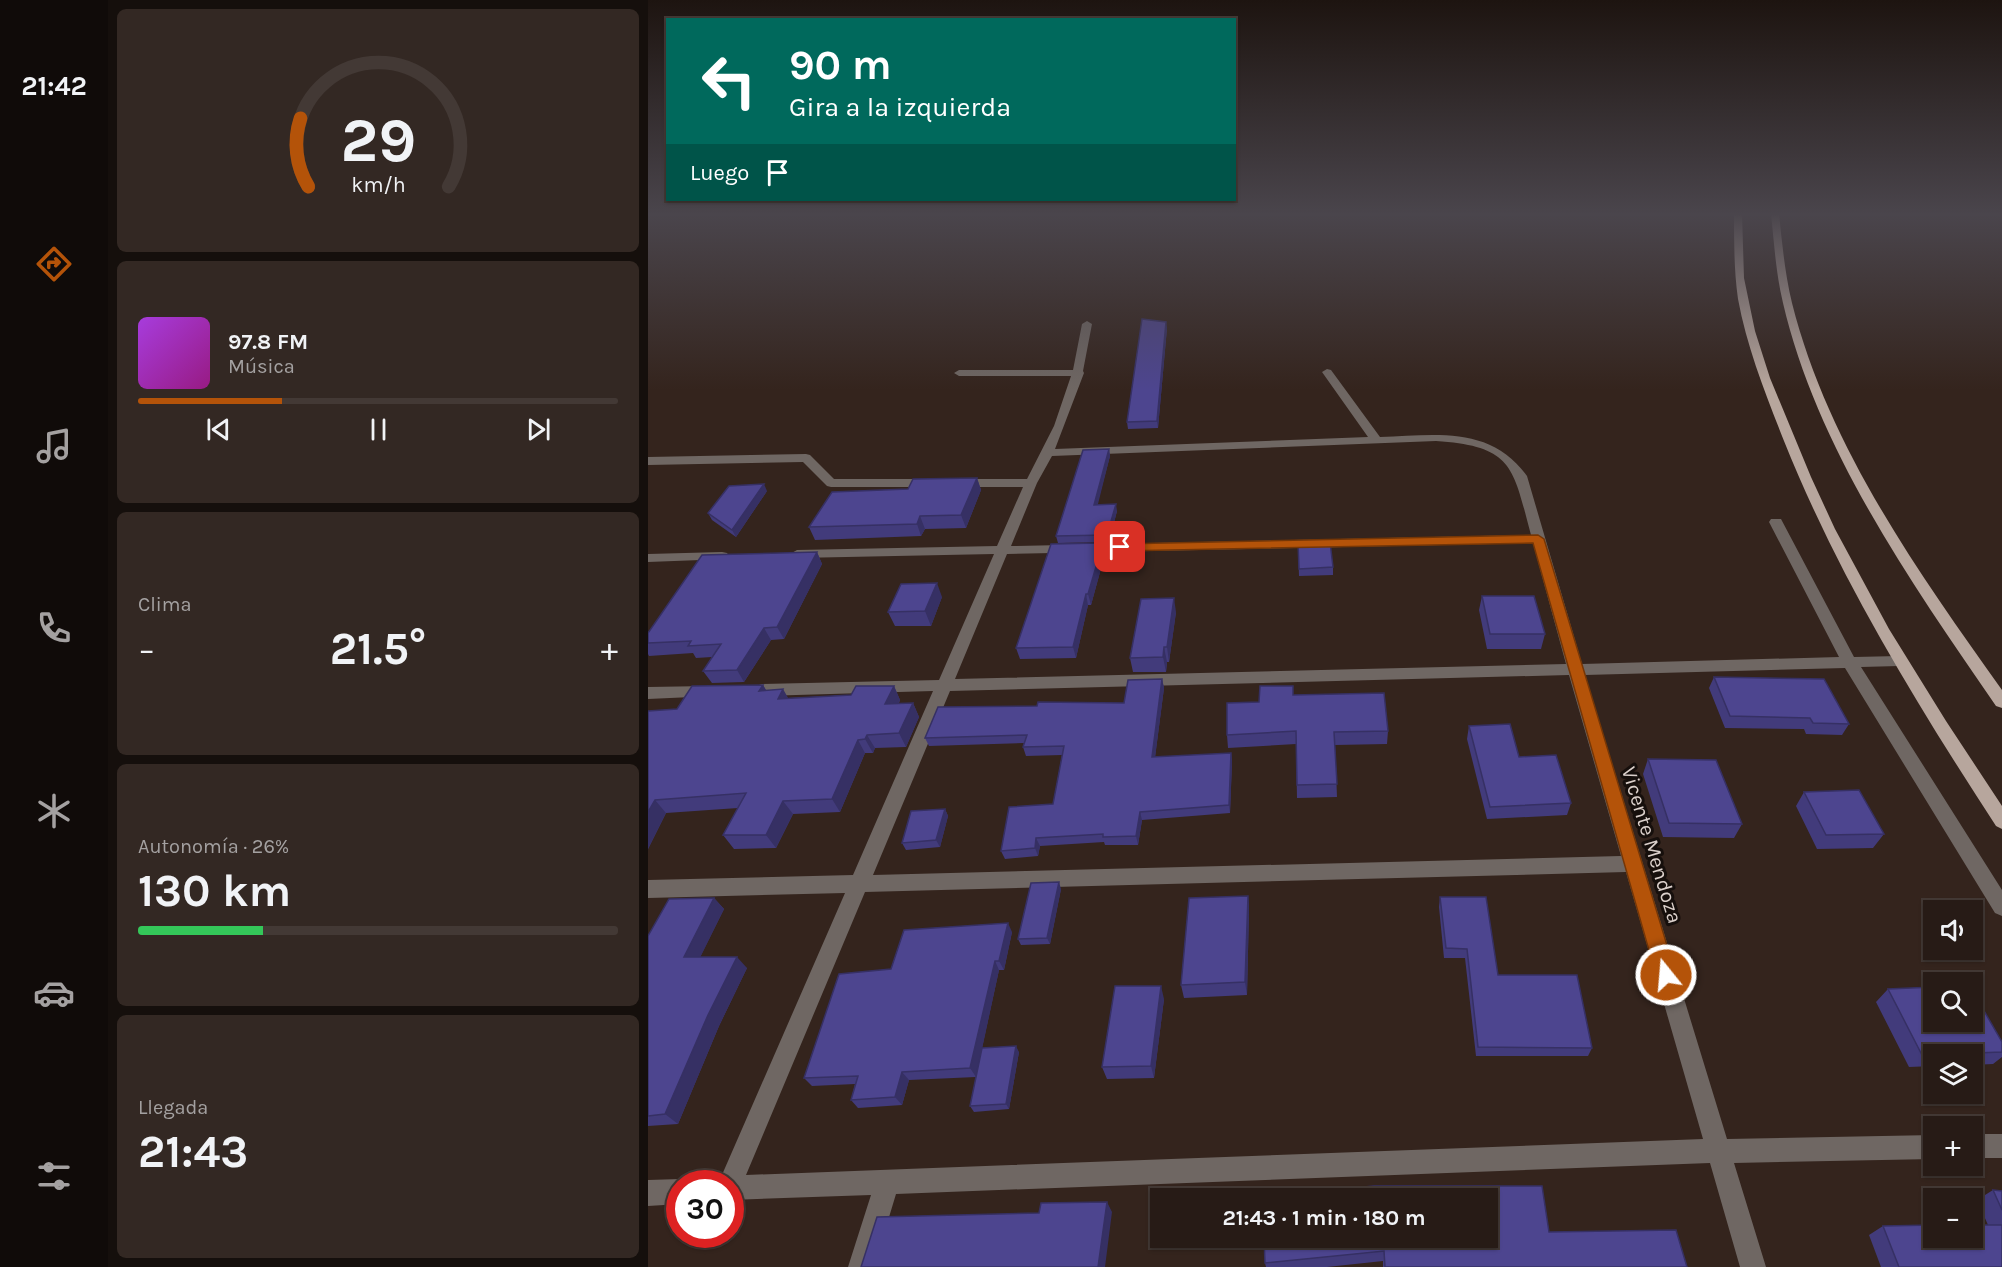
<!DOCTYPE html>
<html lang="es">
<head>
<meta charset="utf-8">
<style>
  :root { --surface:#271b16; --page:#332823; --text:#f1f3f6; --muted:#a4a1a1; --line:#433935; --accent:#b45309 }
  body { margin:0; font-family:Karla,sans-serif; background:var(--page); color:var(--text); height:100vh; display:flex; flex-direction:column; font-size:22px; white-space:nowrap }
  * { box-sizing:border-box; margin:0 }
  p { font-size:20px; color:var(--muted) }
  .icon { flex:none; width:33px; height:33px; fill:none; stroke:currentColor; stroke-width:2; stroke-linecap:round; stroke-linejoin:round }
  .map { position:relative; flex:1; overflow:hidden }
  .side { display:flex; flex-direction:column; gap:9px; padding:9px; background:#150f0c; width:540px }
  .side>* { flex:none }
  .banner { position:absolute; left:18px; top:18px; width:570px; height:183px; border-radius:0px; box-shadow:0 2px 4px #0004,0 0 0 2px var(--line); background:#00695c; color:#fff; overflow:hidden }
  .buttons { position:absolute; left:1275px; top:900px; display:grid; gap:12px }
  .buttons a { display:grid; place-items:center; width:60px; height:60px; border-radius:0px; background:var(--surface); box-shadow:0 2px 4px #0004,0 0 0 2px var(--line); font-size:30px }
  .speed { position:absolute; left:18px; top:1170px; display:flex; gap:12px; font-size:30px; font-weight:700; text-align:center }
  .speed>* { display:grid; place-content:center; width:78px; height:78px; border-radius:50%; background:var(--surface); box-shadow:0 2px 4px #0004,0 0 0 2px var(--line); line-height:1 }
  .speed .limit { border:9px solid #d22; background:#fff; color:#111 }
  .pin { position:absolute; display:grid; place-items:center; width:51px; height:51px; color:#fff; margin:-26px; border-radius:12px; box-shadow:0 3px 9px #0006 }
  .me { position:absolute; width:66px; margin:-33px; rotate:343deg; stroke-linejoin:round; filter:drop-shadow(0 0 4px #0008) }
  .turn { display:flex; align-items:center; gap:21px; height:126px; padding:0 24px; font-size:27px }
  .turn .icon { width:78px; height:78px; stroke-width:2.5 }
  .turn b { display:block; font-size:42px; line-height:51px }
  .then { display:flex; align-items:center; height:57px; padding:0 24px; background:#0003; gap:12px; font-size:22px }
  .big { font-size:45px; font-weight:700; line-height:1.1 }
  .side .widget { flex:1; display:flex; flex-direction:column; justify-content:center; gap:9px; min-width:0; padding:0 21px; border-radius:9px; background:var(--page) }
  .side .dial { align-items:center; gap:0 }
  .dial svg { height:156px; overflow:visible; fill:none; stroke:var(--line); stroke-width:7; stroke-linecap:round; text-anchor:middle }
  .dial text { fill:var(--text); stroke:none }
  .song { display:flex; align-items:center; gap:18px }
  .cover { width:72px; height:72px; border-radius:9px; background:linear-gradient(135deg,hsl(280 70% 55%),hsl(310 70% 35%)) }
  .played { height:6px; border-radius:3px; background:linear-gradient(90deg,var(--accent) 30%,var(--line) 30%) }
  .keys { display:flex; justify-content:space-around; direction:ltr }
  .heat { display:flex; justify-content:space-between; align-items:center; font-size:33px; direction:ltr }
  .charge { height:9px; border-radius:4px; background:linear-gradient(90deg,#34c759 26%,var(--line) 0) }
  .trip { position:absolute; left:502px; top:1188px; width:348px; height:60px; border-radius:0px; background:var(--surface); box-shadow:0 2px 4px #0004,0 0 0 2px var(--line); font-weight:700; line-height:60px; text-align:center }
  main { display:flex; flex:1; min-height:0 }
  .menu { display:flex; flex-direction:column; width:108px; justify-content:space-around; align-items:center; background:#100b09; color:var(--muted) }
  .menu .icon { width:42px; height:42px }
  .menu .on { color:var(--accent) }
  .menu b { font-size:27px; color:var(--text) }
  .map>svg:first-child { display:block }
</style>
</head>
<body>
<main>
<nav class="menu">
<b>21:42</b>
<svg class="icon on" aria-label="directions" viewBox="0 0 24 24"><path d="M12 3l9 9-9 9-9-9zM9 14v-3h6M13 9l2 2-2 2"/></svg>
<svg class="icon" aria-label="music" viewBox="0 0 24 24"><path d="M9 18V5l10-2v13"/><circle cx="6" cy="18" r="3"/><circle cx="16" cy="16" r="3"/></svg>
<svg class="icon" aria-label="phone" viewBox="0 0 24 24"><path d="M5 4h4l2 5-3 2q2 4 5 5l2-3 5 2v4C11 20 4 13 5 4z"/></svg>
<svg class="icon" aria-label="climate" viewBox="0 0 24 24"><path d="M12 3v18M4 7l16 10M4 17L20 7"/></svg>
<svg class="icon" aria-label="car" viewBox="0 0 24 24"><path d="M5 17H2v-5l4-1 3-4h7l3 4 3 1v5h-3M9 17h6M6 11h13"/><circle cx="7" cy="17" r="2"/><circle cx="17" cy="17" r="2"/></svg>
<svg class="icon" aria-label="filters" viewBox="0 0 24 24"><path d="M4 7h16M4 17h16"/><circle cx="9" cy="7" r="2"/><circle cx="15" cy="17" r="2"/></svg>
</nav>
<section class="side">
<div class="widget dial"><svg viewBox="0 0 100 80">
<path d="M14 69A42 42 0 1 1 86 69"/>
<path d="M14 69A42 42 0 0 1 10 34" stroke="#b45309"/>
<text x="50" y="56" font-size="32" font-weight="700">29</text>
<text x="50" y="72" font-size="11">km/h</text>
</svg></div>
<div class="widget">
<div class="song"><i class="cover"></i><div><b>97.8 FM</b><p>Música</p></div></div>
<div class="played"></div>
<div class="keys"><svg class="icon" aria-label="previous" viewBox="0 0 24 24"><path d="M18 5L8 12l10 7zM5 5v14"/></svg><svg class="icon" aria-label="pause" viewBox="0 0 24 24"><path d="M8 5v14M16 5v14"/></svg><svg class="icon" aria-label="next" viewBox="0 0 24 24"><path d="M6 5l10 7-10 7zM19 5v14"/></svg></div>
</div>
<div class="widget"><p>Clima</p>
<div class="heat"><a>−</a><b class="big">21.5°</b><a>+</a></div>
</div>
<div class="widget"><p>Autonomía · 26%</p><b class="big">130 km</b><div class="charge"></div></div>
<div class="widget"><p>Llegada</p><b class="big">21:43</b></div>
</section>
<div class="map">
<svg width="1354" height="1267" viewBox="0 0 1354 1267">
  <rect width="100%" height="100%" fill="#34241d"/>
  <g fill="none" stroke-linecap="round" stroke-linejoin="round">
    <path fill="#6f6763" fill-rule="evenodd" d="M 439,321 L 444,324 L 435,371 L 436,373 L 407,449 L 720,437 L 674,372 L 679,369 L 683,370 L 732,437 C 787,435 843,425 879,476 L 934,664 L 1191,657 L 1121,522 L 1123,519 L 1133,519 L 1206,657 L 1251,656 L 1256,657 L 1259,661 L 1256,665 L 1251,666 L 1213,667 L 1354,890 L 1354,916 L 1347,913 L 1197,668 L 937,675 L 1079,1139 L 1286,1135 L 1286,1159 L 1086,1163 L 1118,1267 L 1092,1267 L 1062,1163 L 248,1194 L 226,1267 L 200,1267 L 223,1195 L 82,1200 L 82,1184 L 70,1184 L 197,893 L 0,898 L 0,880 L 205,875 L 285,691 L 114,696 L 108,694 L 106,690 L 108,686 L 114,684 L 291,680 L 346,554 L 149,558 L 142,554 L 149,550 L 349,546 L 375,487 L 311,487 L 305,483 L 311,479 L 379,479 L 406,426 L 423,376 L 311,376 L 306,373 L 311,370 L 425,370 L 434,324 ZM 788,441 C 866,446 865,468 883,535 L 363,546 L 389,483 L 404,456 ZM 885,543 L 918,664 L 307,679 L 359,554 ZM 921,675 L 973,856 L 225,875 L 302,691 ZM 978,872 L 1055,1139 L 98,1175 L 217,892 Z
      M 158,454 L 162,455 L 186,479 L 281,479 L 287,483 L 281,487 L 183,487 L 179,486 L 155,462 L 0,465 L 0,457 Z
      M 74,552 L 79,553 L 81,556 L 79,559 L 0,562 L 0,554 Z
      M 60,686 L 66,688 L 68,692 L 66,696 L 0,699 L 0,687 Z
      M 1324,1134 L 1354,1134 L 1354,1158 L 1324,1158 Z
      M 32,1179 L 41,1184 L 32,1184 L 32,1204 L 0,1206 L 0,1180 Z"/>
    <path fill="#b7a69d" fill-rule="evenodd" d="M 1086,213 L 1094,213 L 1096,278 L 1107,331 L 1122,378 L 1163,477 L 1187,529 L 1241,629 L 1298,721 L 1354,806 L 1354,829 L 1348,826 C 1268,703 1191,578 1136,441 C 1118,395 1099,348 1090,299 C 1086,271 1086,242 1086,213 Z
      M 1123,213 L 1131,213 C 1134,243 1137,274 1144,303 C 1180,446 1270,572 1354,690 L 1354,708 L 1348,706 C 1264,584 1169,449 1135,303 C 1128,274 1126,243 1123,213 Z"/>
  </g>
  <path fill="#423b7b" d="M 519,328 L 510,428 L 480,429 L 479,422 Z
    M 461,449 L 462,456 L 449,505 L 469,511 L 461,542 L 410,543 L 408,536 Z
    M 329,478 L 333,490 L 318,528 L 277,529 L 273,536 L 167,540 L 161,527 L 260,489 Z
    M 119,491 L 88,537 L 64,520 L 60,513 Z
    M 650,543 L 685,567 L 685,575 L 651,576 Z
    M 169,552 L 174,564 L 136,639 L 123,640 L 96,682 L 64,683 L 55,671 L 64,657 L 48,658 L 45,653 L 1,656 L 0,654 L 0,633 Z
    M 457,554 L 443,605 L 440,605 L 428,658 L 372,659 L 368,648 Z
    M 834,596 L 897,634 L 893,649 L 839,649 L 831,610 Z
    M 294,597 L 283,626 L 247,626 L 240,612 Z
    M 528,612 L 521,662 L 519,662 L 518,672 L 485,672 L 482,658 Z
    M 1066,677 L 1201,724 L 1194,735 L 1158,734 L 1156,729 L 1077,728 L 1061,688 Z
    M 514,679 L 516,688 L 507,757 L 583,753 L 584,762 L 582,813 L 494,820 L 490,845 L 457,845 L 456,842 L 392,846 L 390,856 L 357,859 L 353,851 L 405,804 L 414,755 L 378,756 L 375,747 L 376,743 L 281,746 L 277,738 L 389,706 L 476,703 Z
    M 115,685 L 118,690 L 140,698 L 203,695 L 246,686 L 252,700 L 251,703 L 265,703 L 271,717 L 258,747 L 227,748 L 225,753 L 217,753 L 192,812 L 145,814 L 128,848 L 86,849 L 75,835 L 90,808 L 18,813 L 0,849 L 0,711 L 29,709 Z
    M 646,695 L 740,731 L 739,744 L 687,745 L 689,797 L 649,798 L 648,744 L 580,748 L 579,735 L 611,702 Z
    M 821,726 L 871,757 L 923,803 L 919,815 L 839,819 L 819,739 Z
    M 1000,759 L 1094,824 L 1086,838 L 1015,837 L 995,774 Z
    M 1156,792 L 1236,834 L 1225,848 L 1169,849 L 1148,806 Z
    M 297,809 L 300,816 L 292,847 L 258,850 L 254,843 Z
    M 413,889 L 402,944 L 373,945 L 370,939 Z
    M 600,896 L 601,909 L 599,995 L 536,998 L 533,985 Z
    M 792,897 L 850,975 L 944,1048 L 940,1056 L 828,1056 L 817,958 L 796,958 L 791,907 Z
    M 66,898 L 76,909 L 52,957 L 99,968 L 71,1026 L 30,1124 L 0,1126 L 0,936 Z
    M 364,932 L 356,970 L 351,970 L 334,1048 L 371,1052 L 361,1109 L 326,1112 L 322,1106 L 328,1077 L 261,1080 L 254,1105 L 210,1108 L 203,1100 L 207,1084 L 164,1086 L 156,1078 L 243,969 Z
    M 1240,989 L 1354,1042 L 1354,1057 L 1345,1064 L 1324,1065 L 1324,1054 L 1286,1054 L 1286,1066 L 1261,1067 L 1228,1002 Z
    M 516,999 L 506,1078 L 459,1079 L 454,1067 Z
    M 1345,1190 L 1354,1191 L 1354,1267 L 1233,1267 L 1221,1235 L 1235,1226 L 1340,1225 L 1329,1200 Z
    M 901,1232 L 1039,1267 L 735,1267 L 735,1261 L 679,1267 L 618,1267 L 617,1263 Z"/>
  <path fill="#363064" d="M 518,322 L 519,328 L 510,428 L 509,421 Z
    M 461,449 L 462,456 L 448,512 L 446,505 Z
    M 329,478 L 333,490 L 318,528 L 313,515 Z
    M 116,484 L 119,491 L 88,537 L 84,530 Z
    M 468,504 L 469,511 L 461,542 L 459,535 Z
    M 272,516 L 277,529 L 273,536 L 269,524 Z
    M 455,543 L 457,554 L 443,605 L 440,594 Z
    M 169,552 L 174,564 L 136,639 L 129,627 Z
    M 289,583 L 294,597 L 283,626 L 277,611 Z
    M 438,594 L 440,605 L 428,658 L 425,647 Z
    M 526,598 L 528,612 L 521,662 L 519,647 Z
    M 116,628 L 123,640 L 96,682 L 89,670 Z
    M 516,647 L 519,662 L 518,672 L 515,657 Z
    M 514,679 L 516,688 L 506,766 L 504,757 Z
    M 115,685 L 123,699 L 111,691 Z
    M 246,686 L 252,700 L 244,718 L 237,704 Z
    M 135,689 L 143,703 L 130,699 Z
    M 265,703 L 271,717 L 258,747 L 251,733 Z
    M 219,735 L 227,748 L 225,753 L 217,739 Z
    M 210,740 L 217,753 L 192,812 L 184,799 Z
    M 583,753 L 584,762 L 582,813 L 581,805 Z
    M 7,800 L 18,813 L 0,849 L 0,812 Z
    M 135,801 L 145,814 L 128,848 L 118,835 Z
    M 297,809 L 300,816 L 292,847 L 288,840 Z
    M 492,812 L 494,820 L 490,845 L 488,836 Z
    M 388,838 L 392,846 L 390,856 L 387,848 Z
    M 411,882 L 413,889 L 402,944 L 399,938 Z
    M 600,896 L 601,909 L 599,995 L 597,982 Z
    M 66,898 L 76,909 L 47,968 L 36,957 Z
    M 360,923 L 364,932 L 356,970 L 351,961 Z
    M 89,957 L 99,968 L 71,1026 L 30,1124 L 17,1114 L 60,1015 Z
    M 347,961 L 351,970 L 328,1077 L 322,1068 Z
    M 513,986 L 516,999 L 506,1078 L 503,1066 Z
    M 368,1046 L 371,1052 L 361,1109 L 358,1104 Z
    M 254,1072 L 261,1080 L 254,1105 L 247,1097 Z
    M 459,1202 L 464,1212 L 457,1267 L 450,1267 Z"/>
  <path fill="#4d458f" stroke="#363064" stroke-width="1.5" d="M 494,319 L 518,322 L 509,421 L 479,422 Z
    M 461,449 L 446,505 L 468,504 L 459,535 L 408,536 L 435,450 Z
    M 329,478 L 313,515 L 272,516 L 269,524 L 161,527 L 184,492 L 260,489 L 265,479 Z
    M 116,484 L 84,530 L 60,513 L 81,486 Z
    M 682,542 L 685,567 L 651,569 L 650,543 Z
    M 455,543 L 440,594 L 438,594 L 425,647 L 368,648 L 403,544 Z
    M 169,552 L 129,627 L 116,628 L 89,670 L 55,671 L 73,644 L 40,646 L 43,641 L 0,643 L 0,633 L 54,555 Z
    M 289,583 L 277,611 L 240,612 L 253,584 Z
    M 834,596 L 886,596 L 897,634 L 842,634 Z
    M 526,598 L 519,647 L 516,647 L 515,657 L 482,658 L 493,599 Z
    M 1066,677 L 1176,679 L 1201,724 L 1165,723 L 1162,718 L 1082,716 Z
    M 514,679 L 504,757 L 583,753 L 581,805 L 492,812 L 488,836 L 455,837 L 455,834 L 388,838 L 387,848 L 353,851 L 361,807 L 405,804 L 416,746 L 375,747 L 379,735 L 277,738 L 290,707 L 389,706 L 390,702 L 476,703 L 480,680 Z
    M 115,685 L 111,691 L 135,689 L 130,699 L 203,695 L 208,686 L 246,686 L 237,704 L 265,703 L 251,733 L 219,735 L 217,739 L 210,740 L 184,799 L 135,801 L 118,835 L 75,835 L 98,793 L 7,800 L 0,812 L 0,711 L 29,709 L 44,686 Z
    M 612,686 L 645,686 L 645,695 L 736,693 L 740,731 L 686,732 L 689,784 L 649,785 L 648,731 L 579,735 L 579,703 L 611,702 Z
    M 862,724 L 871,757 L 908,755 L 923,803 L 842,807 L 821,726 Z
    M 1000,759 L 1068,760 L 1094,824 L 1021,823 Z
    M 1211,790 L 1236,834 L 1178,835 L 1156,792 Z
    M 297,809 L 288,840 L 254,843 L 263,811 Z
    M 411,882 L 399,938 L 370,939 L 383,883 Z
    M 600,896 L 597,982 L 533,985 L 541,898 Z
    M 792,897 L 838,897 L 850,975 L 929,975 L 944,1048 L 830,1047 L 819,949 L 798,948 Z
    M 66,898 L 36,957 L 89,957 L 60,1015 L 17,1114 L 0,1116 L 0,936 L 21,899 Z
    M 360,923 L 351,961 L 347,961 L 322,1068 L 254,1072 L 247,1097 L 203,1100 L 210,1076 L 156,1078 L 191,974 L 243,969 L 256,930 Z
    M 467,986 L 513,986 L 503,1066 L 454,1067 Z
    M 1286,987 L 1286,1022 L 1324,1022 L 1324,990 L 1354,1042 L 1354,1052 L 1274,1055 L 1240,989 Z
    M 368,1046 L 358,1104 L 322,1106 L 334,1048 Z
    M 726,1186 L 894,1186 L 901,1232 L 1028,1230 L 1039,1267 L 737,1267 L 736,1251 L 617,1263 L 616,1238 L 840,1238 L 840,1198 L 615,1198 L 615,1197 Z
    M 1345,1190 L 1354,1191 L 1354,1210 Z
    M 459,1202 L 450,1267 L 213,1267 L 229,1217 L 391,1213 L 393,1203 Z
    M 1286,1225 L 1286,1238 L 1324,1238 L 1324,1225 L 1354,1225 L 1354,1267 L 1251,1267 L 1235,1226 Z"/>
  <linearGradient id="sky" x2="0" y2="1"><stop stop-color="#1d1410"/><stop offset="0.55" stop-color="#4a454c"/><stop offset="1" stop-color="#4a454c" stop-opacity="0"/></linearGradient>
  <rect width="1354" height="390" fill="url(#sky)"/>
  <path fill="#b45309" stroke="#753606" stroke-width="1.5" d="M 890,535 L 896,539 L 1028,975 L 1025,981 L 1018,984 L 1011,981 L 1008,975 L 885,543 L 472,551 L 465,547 L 472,544 Z"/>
  <g text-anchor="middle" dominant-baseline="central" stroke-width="6" stroke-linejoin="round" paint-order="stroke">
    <g font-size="21" fill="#dbd0cb" stroke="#160f0c">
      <text transform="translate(1004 845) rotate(73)">Vicente Mendoza</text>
    </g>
  </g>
</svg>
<div class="buttons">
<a><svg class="icon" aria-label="sound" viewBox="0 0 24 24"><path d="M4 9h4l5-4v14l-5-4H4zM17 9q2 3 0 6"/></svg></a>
<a><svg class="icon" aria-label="search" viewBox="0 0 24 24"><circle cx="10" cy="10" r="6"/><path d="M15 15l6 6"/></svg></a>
<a><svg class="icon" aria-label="layers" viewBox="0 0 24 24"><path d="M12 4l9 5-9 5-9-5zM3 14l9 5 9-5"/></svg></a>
<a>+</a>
<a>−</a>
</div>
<div class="speed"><div class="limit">30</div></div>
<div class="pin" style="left:472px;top:547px;background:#d93025"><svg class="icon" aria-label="arrive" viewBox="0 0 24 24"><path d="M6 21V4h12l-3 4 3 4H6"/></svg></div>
<svg class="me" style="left:1018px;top:975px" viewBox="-20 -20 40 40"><circle r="17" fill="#b45309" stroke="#fff" stroke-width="3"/><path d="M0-11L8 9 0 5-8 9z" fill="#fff"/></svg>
<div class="trip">21:43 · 1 min · 180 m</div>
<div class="banner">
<div class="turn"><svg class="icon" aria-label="left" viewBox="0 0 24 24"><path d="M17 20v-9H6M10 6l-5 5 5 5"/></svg><div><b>90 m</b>Gira a la izquierda</div></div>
<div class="then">Luego<svg class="icon" aria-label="arrive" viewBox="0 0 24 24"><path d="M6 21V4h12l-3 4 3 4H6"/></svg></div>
</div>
</div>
</main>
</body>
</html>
